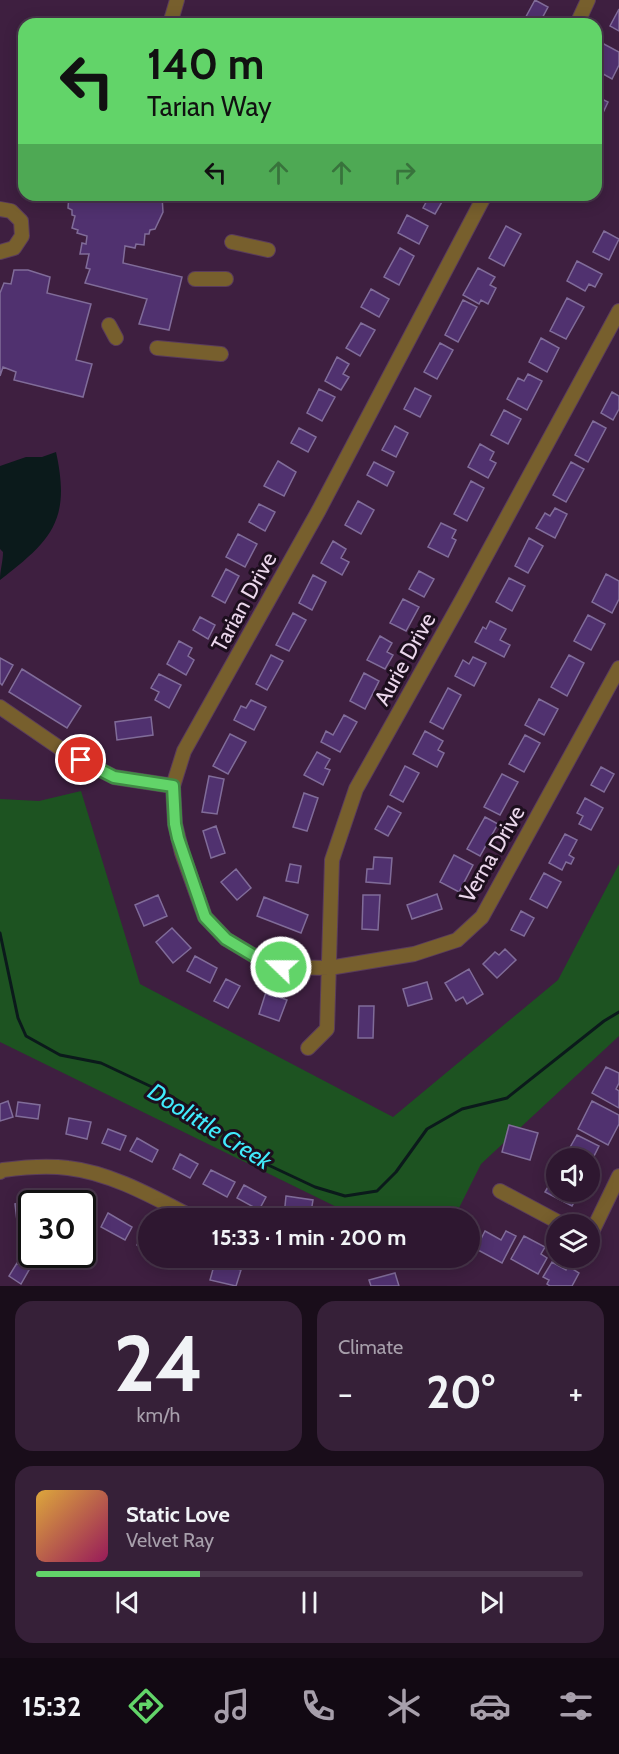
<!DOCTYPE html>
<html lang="en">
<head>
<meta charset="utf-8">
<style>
  :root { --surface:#2e1730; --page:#362038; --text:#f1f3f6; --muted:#a79fab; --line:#49364c; --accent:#62d469 }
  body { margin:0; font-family:Cabin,sans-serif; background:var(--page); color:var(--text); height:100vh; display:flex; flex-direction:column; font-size:22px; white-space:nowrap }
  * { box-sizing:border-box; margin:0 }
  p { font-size:20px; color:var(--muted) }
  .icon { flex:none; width:33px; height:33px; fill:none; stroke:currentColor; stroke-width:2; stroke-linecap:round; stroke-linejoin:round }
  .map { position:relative; height:1286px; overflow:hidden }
  .sheet { display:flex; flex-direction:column; gap:15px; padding:15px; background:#190d1a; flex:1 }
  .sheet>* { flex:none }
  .hud { position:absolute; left:18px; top:18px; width:584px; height:183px; border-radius:18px; box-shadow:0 3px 15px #0003,0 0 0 2px var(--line); background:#62d469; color:#111; overflow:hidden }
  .controls { position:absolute; left:546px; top:1148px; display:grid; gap:12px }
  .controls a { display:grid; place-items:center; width:54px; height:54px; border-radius:50%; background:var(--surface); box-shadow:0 3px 15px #0003,0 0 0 2px var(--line); font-size:30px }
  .speed { position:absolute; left:18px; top:1190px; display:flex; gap:12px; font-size:30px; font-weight:700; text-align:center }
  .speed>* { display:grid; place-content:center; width:78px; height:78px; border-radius:50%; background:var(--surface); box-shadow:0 3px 15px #0003,0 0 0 2px var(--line); line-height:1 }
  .speed .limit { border:3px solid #111; border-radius:9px; background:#fff; color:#111 }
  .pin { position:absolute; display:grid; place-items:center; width:51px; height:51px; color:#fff; margin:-26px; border:3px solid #fff; border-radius:50%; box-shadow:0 2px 6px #0007 }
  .me { position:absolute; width:66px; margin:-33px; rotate:292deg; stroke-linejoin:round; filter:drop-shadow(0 0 4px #0008) }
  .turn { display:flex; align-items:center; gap:21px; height:126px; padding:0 30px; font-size:27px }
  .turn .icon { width:78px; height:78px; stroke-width:2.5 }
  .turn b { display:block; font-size:42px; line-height:51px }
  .lanes { display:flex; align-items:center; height:57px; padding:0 30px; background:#0003; justify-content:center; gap:30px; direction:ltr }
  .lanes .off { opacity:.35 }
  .big { font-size:45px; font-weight:700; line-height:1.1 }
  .sheet .widget { flex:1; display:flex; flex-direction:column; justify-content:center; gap:9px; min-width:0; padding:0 21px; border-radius:18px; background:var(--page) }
  .sheet .dial { align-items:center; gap:0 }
  .dial b { font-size:78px; line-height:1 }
  .song { display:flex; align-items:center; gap:18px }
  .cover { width:72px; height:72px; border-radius:9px; background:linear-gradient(135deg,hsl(40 70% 55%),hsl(330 70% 35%)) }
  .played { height:6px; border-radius:3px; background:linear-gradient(90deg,var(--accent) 30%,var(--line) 30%) }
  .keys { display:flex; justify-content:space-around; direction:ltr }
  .heat { display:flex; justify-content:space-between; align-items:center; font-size:33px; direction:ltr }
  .sheet .tiles { flex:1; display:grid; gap:15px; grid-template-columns:1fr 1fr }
  .widget:last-child { grid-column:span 2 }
  .trip { position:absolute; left:138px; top:1208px; width:342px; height:60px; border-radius:30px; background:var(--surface); box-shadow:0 3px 15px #0003,0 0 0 2px var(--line); font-weight:700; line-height:60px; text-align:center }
  .tab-bar { display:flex; height:96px; justify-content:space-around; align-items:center; background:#120913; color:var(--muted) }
  .tab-bar .icon { width:42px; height:42px }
  .tab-bar .on { color:var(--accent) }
  .tab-bar b { font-size:27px; color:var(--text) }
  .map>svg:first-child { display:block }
</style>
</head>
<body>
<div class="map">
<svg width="619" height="1286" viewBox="0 0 619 1286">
  <rect width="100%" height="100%" fill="#3e1f40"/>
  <path fill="#1d5321" d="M 81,791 L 140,984 L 393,1117 L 558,980 L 619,864 L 619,1036 L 481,1164 L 454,1218 L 359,1218 L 0,1042 L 0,799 L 39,801 Z"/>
  <path fill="#0b1a1b" d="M 56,452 C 71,520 52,540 0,580 C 0,570 3,562 3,552 L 0,549 L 0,466 L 26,457 L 42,457 Z"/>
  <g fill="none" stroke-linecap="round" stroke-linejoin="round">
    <path stroke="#0b1a1b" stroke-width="3" d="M 0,933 L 18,1018 L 26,1036 L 60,1055 L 101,1063 L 169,1095 L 199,1113 L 264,1163 L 315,1187 L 345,1196 L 377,1191 L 396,1172 L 427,1129 L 462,1109 L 507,1098 L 604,1021 L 619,1012"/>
  </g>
  <path fill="#50316f" stroke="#806c99" stroke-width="1.5" d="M 535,0 L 548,7 L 539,24 L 522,24 Z
    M 619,9 L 619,31 L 610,26 Z
    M 602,43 L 619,52 L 619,65 L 612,79 L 596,70 L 596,55 Z
    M 596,96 L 608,102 L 601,117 L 596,115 Z
    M 69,195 L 162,196 L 163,212 L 155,229 L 150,230 L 149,234 L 145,234 L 144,245 L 136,244 L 135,248 L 125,246 L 123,263 L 182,277 L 169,330 L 139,324 L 147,299 L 85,283 L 90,269 L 86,268 L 89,254 L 80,254 L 82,243 L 86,244 L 87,236 L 77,233 L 78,230 L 72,228 L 75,216 L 72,215 L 72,210 L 68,208 Z
    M 430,195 L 446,195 L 435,214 L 423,208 Z
    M 407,215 L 428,226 L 419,244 L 398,233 Z
    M 506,226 L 521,234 L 504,266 L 489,258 Z
    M 604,231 L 619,239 L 609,260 L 593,252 Z
    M 400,248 L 414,256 L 399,285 L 384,277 Z
    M 577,261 L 602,274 L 595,287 L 589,284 L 585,291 L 567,281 Z
    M 478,268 L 495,277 L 490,285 L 496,288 L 488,304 L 481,300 L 479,304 L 463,295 Z
    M 14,270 L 28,270 L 50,277 L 47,293 L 91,304 L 76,360 L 92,364 L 83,397 L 14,380 L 16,372 L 3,367 L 0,376 L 0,293 L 4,283 L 11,284 Z
    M 371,289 L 389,299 L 379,317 L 361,307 Z
    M 567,298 L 584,307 L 566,339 L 550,331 Z
    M 463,300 L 477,307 L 458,342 L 445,335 Z
    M 361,323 L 375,330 L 360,356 L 346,348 Z
    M 541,338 L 559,348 L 547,372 L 529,362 Z
    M 440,343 L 453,350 L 437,379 L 424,372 Z
    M 337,357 L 349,364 L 343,374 L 349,377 L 341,390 L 325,381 Z
    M 528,374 L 542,381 L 527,410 L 507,399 L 518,378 L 524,381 Z
    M 415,388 L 431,396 L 420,417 L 404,409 Z
    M 319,389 L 335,397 L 322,421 L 307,413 Z
    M 612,392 L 619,396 L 619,409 L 613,420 L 601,413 Z
    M 504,410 L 521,419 L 508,444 L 491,435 Z
    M 593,421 L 606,428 L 588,462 L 575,455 Z
    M 395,426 L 408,433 L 396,457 L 382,450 Z
    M 299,428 L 316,437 L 308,452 L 291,443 Z
    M 480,444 L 494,452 L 490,460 L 496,463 L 488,478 L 468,467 Z
    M 278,461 L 296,472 L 284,496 L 264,486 Z
    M 374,462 L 394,472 L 387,486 L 367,475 Z
    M 571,462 L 584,469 L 566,502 L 553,495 Z
    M 471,481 L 484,488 L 467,521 L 454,514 Z
    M 358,501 L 374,510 L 361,534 L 345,525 Z
    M 259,504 L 275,512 L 265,531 L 249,522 Z
    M 555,508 L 567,514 L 555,538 L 536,528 L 545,513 L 550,516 Z
    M 441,523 L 456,530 L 452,538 L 456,540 L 448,557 L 428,547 Z
    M 238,534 L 257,544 L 245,567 L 226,557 Z
    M 529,538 L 543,546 L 528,573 L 515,566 Z
    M 333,541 L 346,549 L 341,558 L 349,562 L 342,575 L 321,563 Z
    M 226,569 L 239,576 L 225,603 L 212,596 Z
    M 419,571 L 434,579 L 424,597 L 409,589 Z
    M 606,574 L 619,581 L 619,599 L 612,613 L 592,602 Z
    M 313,575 L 326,582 L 312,610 L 299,603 Z
    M 509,578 L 525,586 L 512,611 L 496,602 Z
    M 403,599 L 419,607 L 406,631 L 390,623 Z
    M 293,613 L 306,620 L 289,651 L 276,645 Z
    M 588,615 L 605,624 L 591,650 L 574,641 Z
    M 200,617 L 215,625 L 208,639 L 193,630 Z
    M 490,621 L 506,629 L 500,640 L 510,645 L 504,657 L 475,642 L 483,627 L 486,629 Z
    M 380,636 L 392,643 L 387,652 L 393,655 L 385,669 L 367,660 Z
    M 179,641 L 192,648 L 188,656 L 194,660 L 186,675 L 167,664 Z
    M 271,655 L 283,661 L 267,690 L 256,684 Z
    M 569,655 L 584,663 L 567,696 L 551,687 Z
    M 473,657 L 486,663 L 474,686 L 455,676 L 463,660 L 469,664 Z
    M 0,658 L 13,665 L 2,685 L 0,683 Z
    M 22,669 L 81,706 L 67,728 L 9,692 Z
    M 364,673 L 379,681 L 365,709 L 350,701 Z
    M 159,674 L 181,685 L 169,708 L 155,700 L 159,692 L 151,688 Z
    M 448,688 L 461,695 L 443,729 L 430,722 Z
    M 539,699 L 558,709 L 544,735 L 525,725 Z
    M 251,700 L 266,707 L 254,730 L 234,720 L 241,706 L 246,708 Z
    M 344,715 L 357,722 L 340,752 L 321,742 L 326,731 L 333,735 Z
    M 151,717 L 153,735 L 117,740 L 115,722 Z
    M 425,731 L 443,741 L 438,750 L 444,753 L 437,767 L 413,754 Z
    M 230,734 L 246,742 L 228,774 L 213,766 Z
    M 525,735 L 540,743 L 524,772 L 509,764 Z
    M 317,752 L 330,759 L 325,768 L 330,770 L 323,785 L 304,775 Z
    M 405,766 L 419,773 L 403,802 L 390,795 Z
    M 601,767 L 614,774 L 604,792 L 591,785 Z
    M 502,774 L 518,782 L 500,815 L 484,807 Z
    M 209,776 L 224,779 L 217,814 L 202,812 Z
    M 304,793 L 318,798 L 307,831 L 293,827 Z
    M 585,798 L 603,808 L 591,830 L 579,824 L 583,816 L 577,813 Z
    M 388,806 L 401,813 L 388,836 L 375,829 Z
    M 485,817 L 498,824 L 480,856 L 467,849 Z
    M 216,826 L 225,853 L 211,858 L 203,831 Z
    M 565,834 L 577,840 L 569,855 L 574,858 L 571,864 L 566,862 L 562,870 L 549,863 Z
    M 454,855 L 473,865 L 459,892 L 440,882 Z
    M 374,857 L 392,858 L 390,884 L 366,882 L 367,869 L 373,869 Z
    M 290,864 L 301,866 L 298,883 L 286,881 Z
    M 236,869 L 251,888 L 237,900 L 221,882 Z
    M 544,873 L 561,882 L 547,908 L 530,899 Z
    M 437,894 L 442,909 L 412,919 L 407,905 Z
    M 158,895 L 167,916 L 144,926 L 135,905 Z
    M 363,895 L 380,895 L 378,930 L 362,929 Z
    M 264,897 L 308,915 L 301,933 L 257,916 Z
    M 521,911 L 534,918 L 524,936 L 511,930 Z
    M 172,928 L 191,948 L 173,963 L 156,942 Z
    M 505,949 L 516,960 L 497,978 L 483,964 L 495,952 L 499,955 Z
    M 195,956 L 217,968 L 210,983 L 187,971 Z
    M 469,969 L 483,994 L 467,1004 L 463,997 L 456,1001 L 445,983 Z
    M 226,979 L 240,986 L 228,1008 L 214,1001 Z
    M 427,982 L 432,999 L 408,1006 L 403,989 Z
    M 266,992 L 287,1000 L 279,1021 L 259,1014 Z
    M 359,1006 L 374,1006 L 373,1038 L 358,1038 Z
    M 606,1067 L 619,1073 L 619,1083 L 616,1089 L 619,1091 L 619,1108 L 592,1093 Z
    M 8,1101 L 13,1117 L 0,1121 L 0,1104 Z
    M 592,1101 L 619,1115 L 619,1124 L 608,1145 L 578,1129 Z
    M 18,1102 L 40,1105 L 38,1119 L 16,1116 Z
    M 69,1118 L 91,1122 L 87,1139 L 66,1134 Z
    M 509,1125 L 538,1133 L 530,1160 L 502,1152 Z
    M 108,1129 L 126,1136 L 120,1150 L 102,1143 Z
    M 577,1135 L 599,1146 L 590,1164 L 590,1158 L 564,1158 Z
    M 137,1138 L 158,1150 L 152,1162 L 130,1151 Z
    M 180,1154 L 198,1164 L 190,1178 L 173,1169 Z
    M 211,1170 L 235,1182 L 227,1197 L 203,1184 Z
    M 556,1173 L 556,1191 L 580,1191 L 572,1206 L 545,1192 Z
    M 244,1185 L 266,1197 L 259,1210 L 237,1198 Z
    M 286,1196 L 313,1200 L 310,1218 L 284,1216 Z
    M 45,1200 L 46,1203 L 32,1203 L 32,1219 L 17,1221 L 15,1204 Z
    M 82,1213 L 88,1214 L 85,1228 L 82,1228 Z
    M 108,1213 L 132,1227 L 125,1240 L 101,1227 Z
    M 145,1229 L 148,1231 L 148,1251 L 137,1245 Z
    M 485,1231 L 501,1240 L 506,1231 L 516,1236 L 502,1263 L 476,1249 Z
    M 524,1236 L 545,1247 L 541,1254 L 547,1258 L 538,1274 L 511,1259 Z
    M 175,1257 L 195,1257 L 190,1269 L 173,1262 Z
    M 215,1262 L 241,1270 L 236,1286 L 210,1280 Z
    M 552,1262 L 566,1270 L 568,1266 L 579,1273 L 572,1286 L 550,1286 L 547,1284 L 549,1280 L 543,1277 Z
    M 17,1263 L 29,1270 L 21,1284 L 9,1276 Z
    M 395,1273 L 399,1286 L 371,1286 L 369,1280 Z"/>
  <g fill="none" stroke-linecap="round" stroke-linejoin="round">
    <defs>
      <path id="minor" d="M 170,24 L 177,0
        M 577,24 L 588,0
        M 485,195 L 319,510 L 184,751 L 173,786 L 175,824 L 182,853 L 205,917 L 226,939 L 266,963 L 281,967 L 329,968 L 414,954 L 457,940 L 482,917 L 619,668
        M 0,209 L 11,211 L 21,221 L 22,236 L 14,248 L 0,252
        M 232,242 L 268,250
        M 195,279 L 226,279
        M 109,325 L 116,338
        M 157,348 L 221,354
        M 0,707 L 64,751 L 114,777 L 173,786
        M 308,1048 L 327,1029 L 332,860 L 356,789 L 463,598 L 619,311
        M 0,1172 L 3,1170 C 25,1167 46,1165 68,1168 C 112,1173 155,1198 194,1218
        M 500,1191 L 562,1224
        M 590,1236 L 619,1176"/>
    </defs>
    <use href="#minor" stroke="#5a3c5c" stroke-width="16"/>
    <use href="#minor" stroke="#775f2d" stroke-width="14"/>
  </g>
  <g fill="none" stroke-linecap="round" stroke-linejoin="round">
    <defs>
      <path id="route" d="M 81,760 L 114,777 L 173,786 L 175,824 L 178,838 L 205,917 L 226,939 L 266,963 L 281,967"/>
    </defs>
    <use href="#route" stroke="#408a44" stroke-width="15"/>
    <use href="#route" stroke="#62d469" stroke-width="10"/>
  </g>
  <g text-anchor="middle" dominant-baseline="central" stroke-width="6" stroke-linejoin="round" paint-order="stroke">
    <g font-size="22" fill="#ebd7ec" stroke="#1d0f1e">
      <text transform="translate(244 602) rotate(-61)">Tarian Drive</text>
      <text transform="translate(405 659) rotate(-61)">Aurie Drive</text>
      <text transform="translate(492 854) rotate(-60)">Verna Drive</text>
    </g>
    <g font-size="24" font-style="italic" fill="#40ebfc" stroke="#1d0f1e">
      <text transform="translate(210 1126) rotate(32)">Doolittle Creek</text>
    </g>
  </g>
</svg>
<div class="controls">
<a><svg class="icon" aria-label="sound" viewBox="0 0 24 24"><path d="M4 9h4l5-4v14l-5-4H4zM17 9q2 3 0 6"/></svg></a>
<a><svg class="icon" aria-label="layers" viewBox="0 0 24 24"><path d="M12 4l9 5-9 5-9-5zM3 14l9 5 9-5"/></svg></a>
</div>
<div class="speed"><div class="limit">30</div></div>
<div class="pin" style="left:81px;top:760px;background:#d93025"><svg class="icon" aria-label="arrive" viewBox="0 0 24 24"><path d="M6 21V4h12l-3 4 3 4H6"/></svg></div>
<svg class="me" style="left:281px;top:967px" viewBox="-20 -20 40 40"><circle r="17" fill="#62d469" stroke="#fff" stroke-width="3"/><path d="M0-11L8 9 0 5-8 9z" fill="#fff"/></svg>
<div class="trip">15:33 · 1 min · 200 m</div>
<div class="hud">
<div class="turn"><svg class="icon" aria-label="left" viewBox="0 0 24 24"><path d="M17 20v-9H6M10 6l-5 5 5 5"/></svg><div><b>140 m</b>Tarian Way</div></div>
<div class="lanes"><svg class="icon" aria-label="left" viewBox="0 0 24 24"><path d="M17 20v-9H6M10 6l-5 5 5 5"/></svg><svg class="icon off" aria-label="ahead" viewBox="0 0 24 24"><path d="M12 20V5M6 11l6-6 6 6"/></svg><svg class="icon off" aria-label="ahead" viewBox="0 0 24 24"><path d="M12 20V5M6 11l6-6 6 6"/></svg><svg class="icon off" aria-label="right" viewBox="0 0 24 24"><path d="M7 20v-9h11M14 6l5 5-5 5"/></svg></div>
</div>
</div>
<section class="sheet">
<div class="tiles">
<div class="widget dial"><b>24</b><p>km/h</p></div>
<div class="widget"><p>Climate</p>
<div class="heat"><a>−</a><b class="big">20°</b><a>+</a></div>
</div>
<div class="widget">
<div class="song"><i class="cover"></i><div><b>Static Love</b><p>Velvet Ray</p></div></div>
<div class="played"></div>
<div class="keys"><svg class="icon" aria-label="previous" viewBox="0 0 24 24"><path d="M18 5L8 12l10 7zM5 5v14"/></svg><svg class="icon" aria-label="pause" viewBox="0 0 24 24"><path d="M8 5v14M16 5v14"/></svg><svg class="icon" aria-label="next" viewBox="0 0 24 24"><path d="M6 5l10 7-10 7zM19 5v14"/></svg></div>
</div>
</div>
</section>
<nav class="tab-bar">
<b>15:32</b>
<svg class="icon on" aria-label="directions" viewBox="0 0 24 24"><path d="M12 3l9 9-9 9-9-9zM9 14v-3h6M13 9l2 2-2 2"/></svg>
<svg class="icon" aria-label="music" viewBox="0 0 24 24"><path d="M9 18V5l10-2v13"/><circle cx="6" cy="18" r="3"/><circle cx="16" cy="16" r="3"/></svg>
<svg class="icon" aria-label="phone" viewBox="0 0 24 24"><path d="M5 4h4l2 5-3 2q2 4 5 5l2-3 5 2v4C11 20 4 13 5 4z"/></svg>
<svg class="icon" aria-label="climate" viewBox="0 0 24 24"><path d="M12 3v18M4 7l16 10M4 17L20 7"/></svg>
<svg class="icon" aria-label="car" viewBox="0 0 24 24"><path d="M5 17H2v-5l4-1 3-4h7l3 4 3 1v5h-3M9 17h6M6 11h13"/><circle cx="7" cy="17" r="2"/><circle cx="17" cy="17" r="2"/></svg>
<svg class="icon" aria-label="filters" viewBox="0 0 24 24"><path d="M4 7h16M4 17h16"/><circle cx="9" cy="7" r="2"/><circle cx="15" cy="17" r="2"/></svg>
</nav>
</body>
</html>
